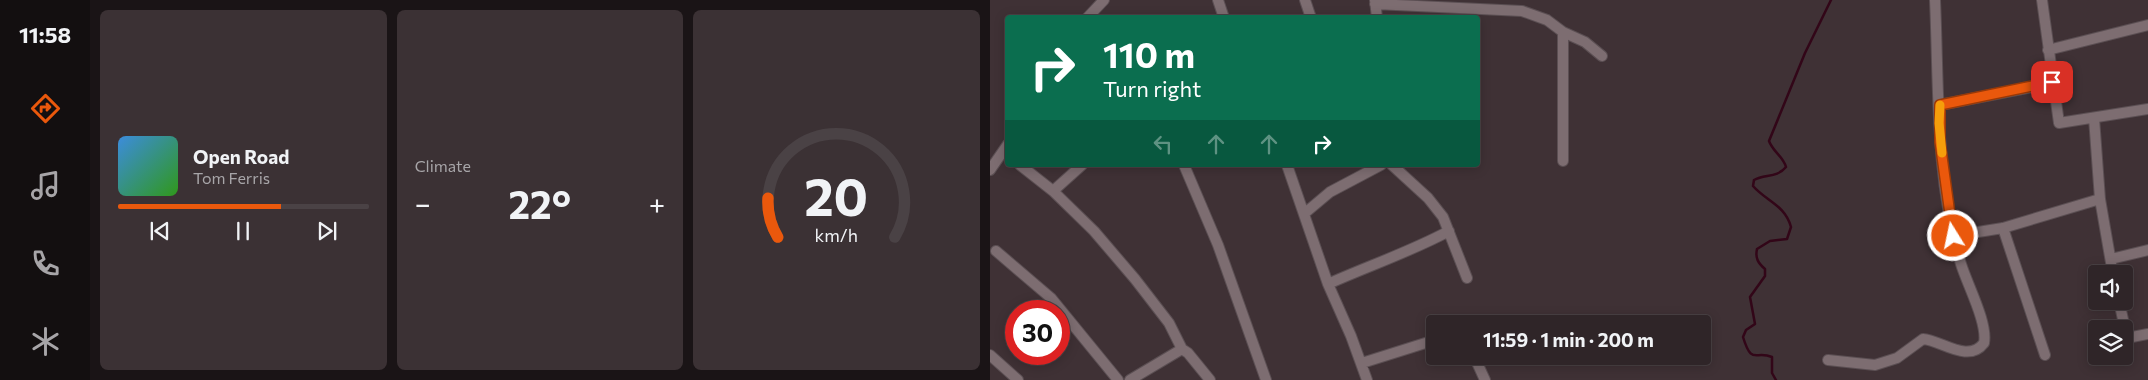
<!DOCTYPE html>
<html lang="en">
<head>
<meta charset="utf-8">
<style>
  :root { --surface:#2f2528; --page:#3b3134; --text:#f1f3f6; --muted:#a7a5a8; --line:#4a4245; --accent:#ea580c }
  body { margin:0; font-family:Commissioner,sans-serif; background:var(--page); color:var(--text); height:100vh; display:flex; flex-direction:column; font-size:19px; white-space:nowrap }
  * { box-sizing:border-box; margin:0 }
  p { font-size:16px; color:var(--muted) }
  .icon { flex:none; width:28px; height:28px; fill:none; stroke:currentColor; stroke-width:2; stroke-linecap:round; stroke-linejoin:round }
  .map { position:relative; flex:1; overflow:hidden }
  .details { display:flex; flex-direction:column; gap:10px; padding:10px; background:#1a1416; width:900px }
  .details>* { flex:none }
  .guide { position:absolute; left:15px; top:15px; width:475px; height:152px; border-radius:5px; box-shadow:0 2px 12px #0003,0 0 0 1px var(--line); background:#0b6e4f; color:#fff; overflow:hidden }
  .buttons { position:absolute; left:1098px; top:265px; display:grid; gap:10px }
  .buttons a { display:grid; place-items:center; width:45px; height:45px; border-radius:5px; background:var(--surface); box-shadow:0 2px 12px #0003,0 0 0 1px var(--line); font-size:25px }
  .speed { position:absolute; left:15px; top:300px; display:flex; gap:10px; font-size:25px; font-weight:700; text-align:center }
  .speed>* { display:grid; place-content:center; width:65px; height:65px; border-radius:50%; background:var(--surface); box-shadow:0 2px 12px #0003,0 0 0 1px var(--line); line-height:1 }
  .speed .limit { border:8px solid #d22; background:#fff; color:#111 }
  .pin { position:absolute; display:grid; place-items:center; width:42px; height:42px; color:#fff; margin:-21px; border-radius:10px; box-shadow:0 2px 8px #0006 }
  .me { position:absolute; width:55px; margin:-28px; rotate:350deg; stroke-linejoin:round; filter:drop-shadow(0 0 4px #0008) }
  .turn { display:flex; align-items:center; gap:18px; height:105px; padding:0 15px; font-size:22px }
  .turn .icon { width:65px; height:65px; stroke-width:2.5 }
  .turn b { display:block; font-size:35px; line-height:42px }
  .lanes { display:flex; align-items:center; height:48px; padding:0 15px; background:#0003; justify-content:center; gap:25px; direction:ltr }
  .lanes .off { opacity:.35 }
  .big { font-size:38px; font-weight:700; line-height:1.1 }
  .details .tile { flex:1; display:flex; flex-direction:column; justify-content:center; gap:8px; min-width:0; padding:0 18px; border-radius:8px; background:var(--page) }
  .details .dial { align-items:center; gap:0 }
  .dial svg { height:130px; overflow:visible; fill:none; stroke:var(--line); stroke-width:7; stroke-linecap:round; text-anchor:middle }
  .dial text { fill:var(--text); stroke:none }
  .song { display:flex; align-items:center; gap:15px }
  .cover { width:60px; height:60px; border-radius:8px; background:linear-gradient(135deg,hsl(210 70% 55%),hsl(110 70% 35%)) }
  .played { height:5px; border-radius:2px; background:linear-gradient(90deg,var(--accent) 65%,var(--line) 65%) }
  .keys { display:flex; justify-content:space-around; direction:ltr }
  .heat { display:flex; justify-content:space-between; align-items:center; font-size:28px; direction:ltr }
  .details .tiles { flex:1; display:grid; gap:10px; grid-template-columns:repeat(3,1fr) }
  .trip { position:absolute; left:436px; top:315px; width:285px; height:50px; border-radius:5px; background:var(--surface); box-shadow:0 2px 12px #0003,0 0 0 1px var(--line); font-weight:700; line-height:50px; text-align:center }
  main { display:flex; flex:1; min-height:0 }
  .tabs { display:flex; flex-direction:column; width:90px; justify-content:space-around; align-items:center; background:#130f10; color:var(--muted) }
  .tabs .icon { width:35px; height:35px }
  .tabs .current { color:var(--accent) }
  .tabs b { font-size:22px; color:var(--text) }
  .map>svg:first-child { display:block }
</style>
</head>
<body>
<main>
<nav class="tabs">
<b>11:58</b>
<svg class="icon current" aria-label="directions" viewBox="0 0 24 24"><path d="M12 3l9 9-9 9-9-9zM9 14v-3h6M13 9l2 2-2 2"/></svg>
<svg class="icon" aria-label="music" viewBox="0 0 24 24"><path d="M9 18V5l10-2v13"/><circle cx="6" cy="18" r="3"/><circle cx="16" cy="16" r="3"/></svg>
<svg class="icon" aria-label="phone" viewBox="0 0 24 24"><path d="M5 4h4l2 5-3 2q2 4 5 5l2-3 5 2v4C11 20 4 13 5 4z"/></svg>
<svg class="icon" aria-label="climate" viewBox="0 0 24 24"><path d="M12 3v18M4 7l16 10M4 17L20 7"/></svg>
</nav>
<section class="details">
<div class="tiles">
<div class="tile">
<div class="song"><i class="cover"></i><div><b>Open Road</b><p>Tom Ferris</p></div></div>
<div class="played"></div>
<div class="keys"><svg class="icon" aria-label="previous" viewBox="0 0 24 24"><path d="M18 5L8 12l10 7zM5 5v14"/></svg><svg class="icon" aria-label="pause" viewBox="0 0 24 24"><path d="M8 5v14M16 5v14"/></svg><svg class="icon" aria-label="next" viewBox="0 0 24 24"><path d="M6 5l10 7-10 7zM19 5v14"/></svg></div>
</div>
<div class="tile"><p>Climate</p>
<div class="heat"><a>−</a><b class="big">22°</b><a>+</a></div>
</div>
<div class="tile dial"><svg viewBox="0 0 100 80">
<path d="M14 69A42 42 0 1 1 86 69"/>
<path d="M14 69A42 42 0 0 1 8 45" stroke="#ea580c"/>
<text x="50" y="56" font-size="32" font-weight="700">20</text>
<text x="50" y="72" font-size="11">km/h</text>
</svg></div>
</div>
</section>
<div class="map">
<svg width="1158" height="380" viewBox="0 0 1158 380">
  <rect width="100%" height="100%" fill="#3f3135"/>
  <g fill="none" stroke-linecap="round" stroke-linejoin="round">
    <path stroke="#320618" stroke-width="2.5" d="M 786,380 L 782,373 L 782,357 C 765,350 762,366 753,337 L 756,330 L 765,324 L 760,297 L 775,276 L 775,269 C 768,263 765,258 767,249 L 780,241 L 797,239 L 801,227 C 795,205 776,201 763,186 L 764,180 C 775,174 787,178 796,167 C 793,156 783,152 779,141 L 815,53 L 841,0"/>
    <defs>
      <path id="street" d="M 228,0 L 234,18
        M 315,0 L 321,18
        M 385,0 L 387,18
        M 1052,0 L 1069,123 L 1158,109
        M 385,4 L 532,11 L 557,20 L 573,32 L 595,42 L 612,56
        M 97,18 L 114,0
        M 573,32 L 573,161
        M 1058,50 L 1158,25
        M 950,105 L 1062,83
        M 1104,118 L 1110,199 L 1123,274
        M 30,165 L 63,191 L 104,231 L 145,279 L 179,323 L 192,349 L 198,353 L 220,380
        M 194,165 L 228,245 L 276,380
        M 297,165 L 338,284 L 361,336 L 377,380
        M 402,165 L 438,198 L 453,217 L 477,278
        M 0,170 L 18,144
        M 63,191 L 92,165
        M 315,213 L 340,192 L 391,165
        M 1013,228 L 1055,355
        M 963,236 L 1013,228 L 1110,199
        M 6,251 L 61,298 L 128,380
        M 1121,259 L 1158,250
        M 338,284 C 378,266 420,252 459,231
        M 1129,301 L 1137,338 L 1158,334
        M 0,355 L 28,380
        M 484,356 L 495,380
        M 838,360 L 885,365 L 907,358 L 933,339 C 951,340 978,364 994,343 C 998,323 977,284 971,264 C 945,179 949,88 945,0
        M 372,363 L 445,340
        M 140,380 L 192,349"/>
    </defs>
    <use href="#street" stroke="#5b4f53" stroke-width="12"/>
    <use href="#street" stroke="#7d6d71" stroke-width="10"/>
  </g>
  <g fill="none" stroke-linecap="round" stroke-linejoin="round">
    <defs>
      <path id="route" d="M 963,236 L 950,142 L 950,105 L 1062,82"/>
    </defs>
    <use href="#route" stroke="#983908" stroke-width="12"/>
    <use href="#route" stroke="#ea580c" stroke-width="9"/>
    <path stroke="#f59e0b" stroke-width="9" d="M 950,105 L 949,123 L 952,153"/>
  </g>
</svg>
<div class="buttons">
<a><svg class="icon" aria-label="sound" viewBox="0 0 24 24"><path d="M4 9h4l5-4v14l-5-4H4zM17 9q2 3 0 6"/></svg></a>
<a><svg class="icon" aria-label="layers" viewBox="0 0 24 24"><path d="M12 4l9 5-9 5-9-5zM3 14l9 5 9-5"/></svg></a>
</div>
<div class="speed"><div class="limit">30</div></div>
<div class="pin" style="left:1062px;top:82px;background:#d93025"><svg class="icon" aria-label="arrive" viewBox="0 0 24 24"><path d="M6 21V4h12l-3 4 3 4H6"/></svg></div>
<svg class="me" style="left:963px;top:236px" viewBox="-20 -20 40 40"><circle r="17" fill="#ea580c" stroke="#fff" stroke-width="3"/><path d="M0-11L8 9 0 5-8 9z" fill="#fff"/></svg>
<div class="trip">11:59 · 1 min · 200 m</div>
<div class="guide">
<div class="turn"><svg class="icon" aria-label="right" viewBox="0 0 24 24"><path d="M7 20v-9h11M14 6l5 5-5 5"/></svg><div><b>110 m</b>Turn right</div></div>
<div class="lanes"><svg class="icon off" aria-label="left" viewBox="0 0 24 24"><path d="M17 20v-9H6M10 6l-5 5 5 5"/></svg><svg class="icon off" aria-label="ahead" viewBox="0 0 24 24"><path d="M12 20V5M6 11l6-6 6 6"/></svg><svg class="icon off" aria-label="ahead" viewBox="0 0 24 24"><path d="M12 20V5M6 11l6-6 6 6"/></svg><svg class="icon" aria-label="right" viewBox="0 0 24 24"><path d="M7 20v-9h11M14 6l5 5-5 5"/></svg></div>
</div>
</div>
</main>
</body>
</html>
